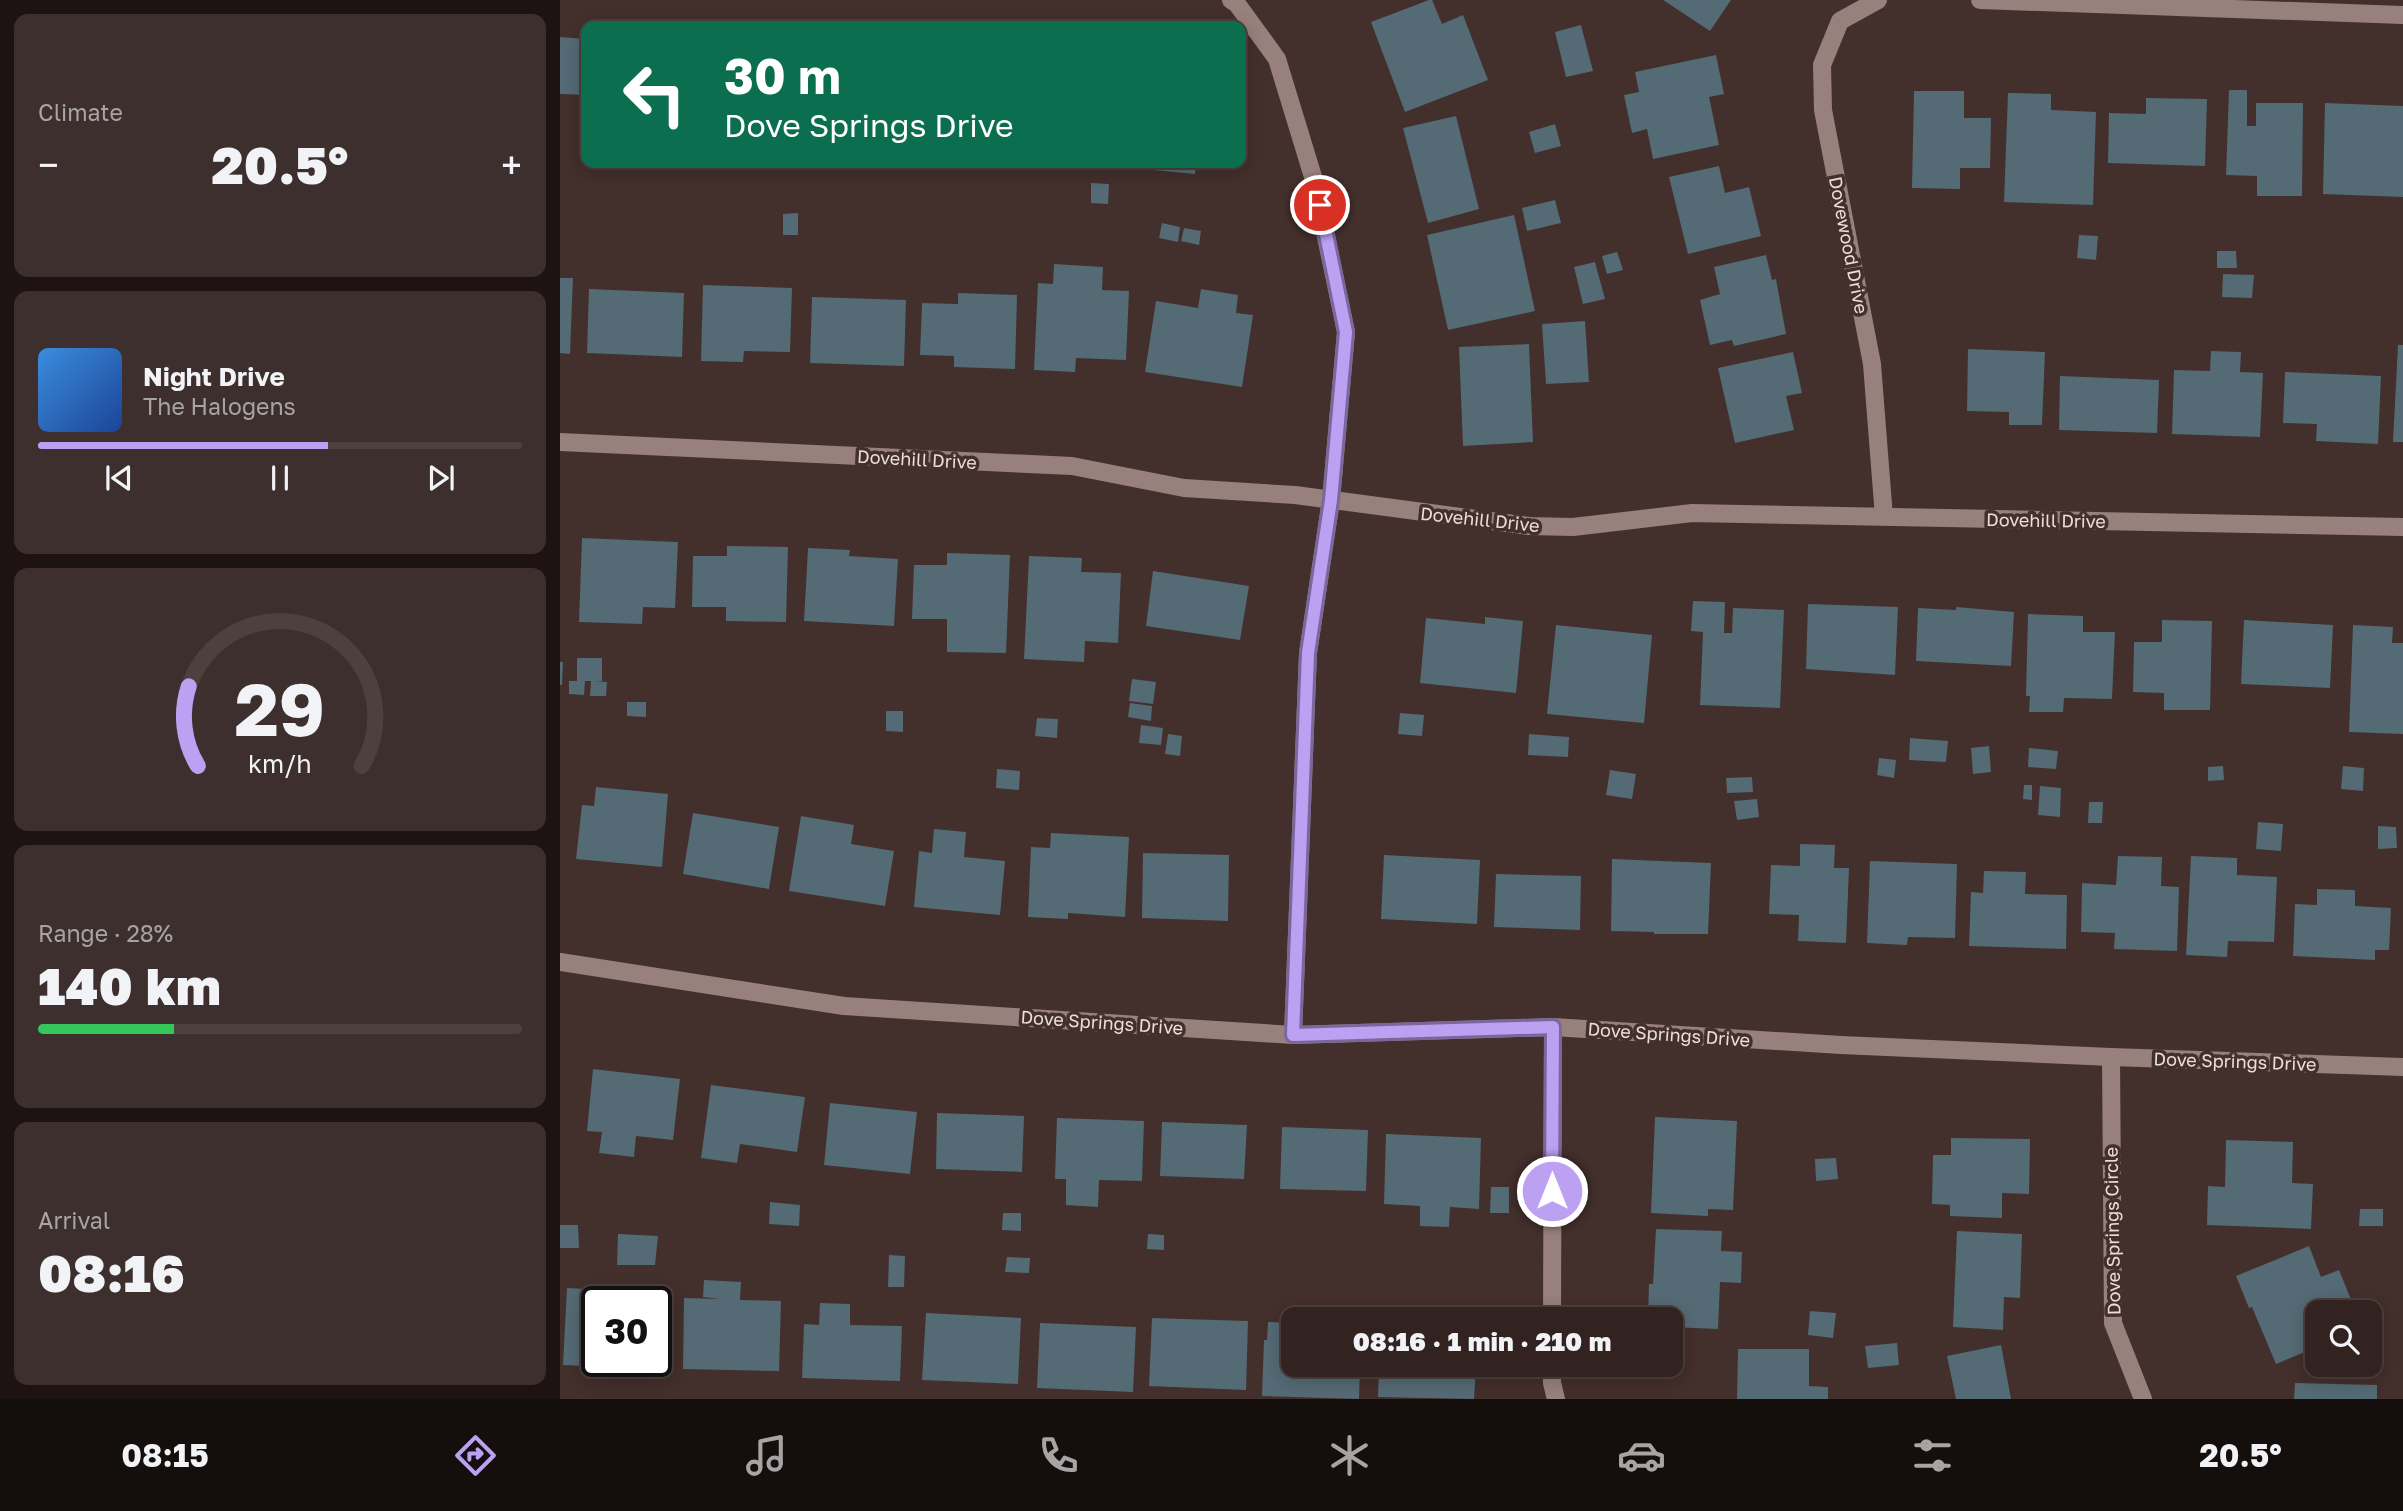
<!DOCTYPE html>
<html lang="en">
<head>
<meta charset="utf-8">
<style>
  :root { --surface:#322321; --page:#3d2f2e; --text:#f1f3f6; --muted:#a8a4a5; --line:#4d403f; --accent:#bca0f2 }
  body { margin:0; font-family:"Golos Text",sans-serif; background:var(--page); color:var(--text); height:100vh; display:flex; flex-direction:column; font-size:26px; white-space:nowrap }
  * { box-sizing:border-box; margin:0 }
  p { font-size:23px; color:var(--muted) }
  .icon { flex:none; width:38px; height:38px; fill:none; stroke:currentColor; stroke-width:2; stroke-linecap:round; stroke-linejoin:round }
  .map { position:relative; flex:1; overflow:hidden }
  .sheet { display:flex; flex-direction:column; gap:14px; padding:14px; background:#1c1312; width:560px }
  .sheet>* { flex:none }
  .banner { position:absolute; left:21px; top:21px; width:665px; height:147px; border-radius:14px; box-shadow:0 4px 18px #0003,0 0 0 2px var(--line); background:#0b6e4f; color:#fff; overflow:hidden }
  .buttons { position:absolute; left:1745px; top:1300px; display:grid; gap:14px }
  .buttons a { display:grid; place-items:center; width:77px; height:77px; border-radius:14px; background:var(--surface); box-shadow:0 4px 18px #0003,0 0 0 2px var(--line); font-size:35px }
  .speed { position:absolute; left:21px; top:1286px; display:flex; gap:14px; font-size:35px; font-weight:700; text-align:center }
  .speed>* { display:grid; place-content:center; width:91px; height:91px; border-radius:50%; background:var(--surface); box-shadow:0 4px 18px #0003,0 0 0 2px var(--line); line-height:1 }
  .speed .limit { border:4px solid #111; border-radius:10px; background:#fff; color:#111 }
  .pin { position:absolute; display:grid; place-items:center; width:60px; height:60px; color:#fff; margin:-30px; border:4px solid #fff; border-radius:50%; box-shadow:0 2px 7px #0007 }
  .me { position:absolute; width:77px; margin:-38px; rotate:0deg; stroke-linejoin:round; filter:drop-shadow(0 0 5px #0008) }
  .turn { display:flex; align-items:center; gap:24px; height:147px; padding:0 28px; font-size:32px }
  .turn .icon { width:91px; height:91px; stroke-width:2.5 }
  .turn b { display:block; font-size:49px; line-height:60px }
  .big { font-size:52px; font-weight:800; line-height:1.1 }
  .sheet .card { flex:1; display:flex; flex-direction:column; justify-content:center; gap:10px; min-width:0; padding:0 24px; border-radius:14px; background:var(--page) }
  .sheet .dial { align-items:center; gap:0 }
  .dial svg { height:182px; overflow:visible; fill:none; stroke:var(--line); stroke-width:7; stroke-linecap:round; text-anchor:middle }
  .dial text { fill:var(--text); stroke:none }
  .song { display:flex; align-items:center; gap:21px }
  .cover { width:84px; height:84px; border-radius:10px; background:linear-gradient(135deg,hsl(210 70% 55%),hsl(220 70% 35%)) }
  .played { height:7px; border-radius:4px; background:linear-gradient(90deg,var(--accent) 60%,var(--line) 60%) }
  .keys { display:flex; justify-content:space-around; direction:ltr }
  .heat { display:flex; justify-content:space-between; align-items:center; font-size:38px; direction:ltr }
  .charge { height:10px; border-radius:5px; background:linear-gradient(90deg,#34c759 28%,var(--line) 0) }
  .trip { position:absolute; left:721px; top:1307px; width:402px; height:70px; border-radius:14px; background:var(--surface); box-shadow:0 4px 18px #0003,0 0 0 2px var(--line); font-weight:800; line-height:70px; text-align:center }
  .tab-bar { display:flex; height:112px; justify-content:space-around; align-items:center; background:#140e0d; color:var(--muted) }
  .tab-bar .icon { width:49px; height:49px }
  .tab-bar .on { color:var(--accent) }
  .tab-bar b { font-size:32px; color:var(--text) }
  main { display:flex; flex:1; min-height:0 }
  .map>svg:first-child { display:block }
</style>
</head>
<body>
<main>
<section class="sheet">
<div class="card"><p>Climate</p>
<div class="heat"><a>−</a><b class="big">20.5°</b><a>+</a></div>
</div>
<div class="card">
<div class="song"><i class="cover"></i><div><b>Night Drive</b><p>The Halogens</p></div></div>
<div class="played"></div>
<div class="keys"><svg class="icon" aria-label="previous" viewBox="0 0 24 24"><path d="M18 5L8 12l10 7zM5 5v14"/></svg><svg class="icon" aria-label="pause" viewBox="0 0 24 24"><path d="M8 5v14M16 5v14"/></svg><svg class="icon" aria-label="next" viewBox="0 0 24 24"><path d="M6 5l10 7-10 7zM19 5v14"/></svg></div>
</div>
<div class="card dial"><svg viewBox="0 0 100 80">
<path d="M14 69A42 42 0 1 1 86 69"/>
<path d="M14 69A42 42 0 0 1 10 34" stroke="#bca0f2"/>
<text x="50" y="56" font-size="32" font-weight="700">29</text>
<text x="50" y="72" font-size="11">km/h</text>
</svg></div>
<div class="card"><p>Range · 28%</p><b class="big">140 km</b><div class="charge"></div></div>
<div class="card"><p>Arrival</p><b class="big">08:16</b></div>
</section>
<div class="map">
<svg width="1843" height="1399" viewBox="0 0 1843 1399">
  <rect width="100%" height="100%" fill="#432f2c"/>
  <path fill="#546a74" fill-rule="evenodd" d="M 869,0 L 872,0 L 882,24 L 903,15 L 928,80 L 845,112 L 811,22 Z
    M 1103,0 L 1171,0 L 1150,31 Z
    M 1021,25 L 1033,71 L 1006,77 L 995,32 Z
    M 0,37 L 26,39 L 26,95 L 0,94 Z
    M 1156,55 L 1164,94 L 1149,97 L 1159,145 L 1093,159 L 1087,129 L 1072,133 L 1064,95 L 1079,92 L 1075,72 Z
    M 1669,90 L 1687,90 L 1687,126 L 1696,126 L 1696,103 L 1743,103 L 1742,196 L 1697,196 L 1697,176 L 1666,175 Z
    M 1354,91 L 1404,91 L 1404,118 L 1431,118 L 1430,168 L 1400,168 L 1400,189 L 1352,188 Z
    M 1448,93 L 1491,94 L 1491,110 L 1536,112 L 1533,205 L 1444,202 Z
    M 1586,98 L 1647,99 L 1645,166 L 1548,163 L 1549,113 L 1586,114 Z
    M 1765,103 L 1843,106 L 1843,197 L 1763,194 Z
    M 896,116 L 919,209 L 868,223 L 843,128 Z
    M 995,124 L 1001,146 L 975,153 L 969,132 Z
    M 445,163 L 465,163 L 465,166 L 444,165 Z
    M 541,163 L 636,163 L 635,174 L 541,165 Z
    M 1159,166 L 1165,193 L 1189,187 L 1201,236 L 1128,254 L 1109,177 Z
    M 531,183 L 549,184 L 548,204 L 531,203 Z
    M 995,200 L 1001,223 L 967,231 L 962,208 Z
    M 238,213 L 238,235 L 223,235 L 223,214 Z
    M 954,215 L 975,311 L 888,330 L 867,235 Z
    M 602,223 L 620,227 L 618,242 L 599,238 Z
    M 624,228 L 641,231 L 639,245 L 621,241 Z
    M 1519,235 L 1538,236 L 1536,260 L 1517,258 Z
    M 1657,251 L 1676,251 L 1677,268 L 1657,268 Z
    M 1057,252 L 1063,270 L 1047,274 L 1042,256 Z
    M 1206,255 L 1212,280 L 1216,279 L 1226,334 L 1174,346 L 1172,340 L 1150,345 L 1140,300 L 1160,294 L 1154,267 Z
    M 1035,262 L 1045,299 L 1023,304 L 1014,267 Z
    M 494,264 L 543,267 L 542,290 L 569,291 L 566,360 L 516,358 L 515,372 L 474,370 L 478,283 L 493,284 Z
    M 1663,274 L 1694,275 L 1692,298 L 1662,297 Z
    M 0,278 L 13,278 L 10,354 L 0,353 Z
    M 143,285 L 232,288 L 230,352 L 184,351 L 183,362 L 141,361 Z
    M 29,289 L 124,293 L 122,357 L 27,353 Z
    M 641,289 L 678,295 L 676,313 L 693,315 L 682,387 L 585,372 L 596,301 L 638,308 Z
    M 398,293 L 457,295 L 455,369 L 394,367 L 394,356 L 360,355 L 362,303 L 398,304 Z
    M 252,297 L 346,300 L 344,366 L 250,363 Z
    M 1025,321 L 1029,382 L 986,384 L 982,324 Z
    M 969,344 L 973,442 L 903,446 L 899,347 Z
    M 1838,345 L 1843,345 L 1843,442 L 1833,442 Z
    M 1408,349 L 1485,352 L 1482,425 L 1449,425 L 1449,412 L 1407,411 Z
    M 1651,351 L 1681,352 L 1680,372 L 1703,373 L 1700,437 L 1612,434 L 1614,370 L 1650,371 Z
    M 1233,352 L 1242,393 L 1226,396 L 1234,430 L 1175,443 L 1158,368 Z
    M 1725,372 L 1821,376 L 1818,444 L 1756,441 L 1757,424 L 1723,423 Z
    M 1500,376 L 1599,380 L 1597,433 L 1499,430 Z
    M 22,538 L 118,542 L 115,608 L 83,607 L 82,624 L 19,622 Z
    M 167,546 L 228,547 L 226,622 L 166,621 L 166,607 L 132,607 L 133,556 L 167,556 Z
    M 248,548 L 290,550 L 289,556 L 338,559 L 334,626 L 244,621 Z
    M 387,553 L 450,555 L 446,653 L 387,652 L 387,619 L 352,619 L 354,565 L 387,565 Z
    M 469,556 L 522,558 L 521,572 L 561,573 L 558,643 L 525,641 L 524,662 L 464,659 Z
    M 593,571 L 689,586 L 680,640 L 586,626 Z
    M 1133,601 L 1165,602 L 1164,633 L 1172,633 L 1173,608 L 1224,610 L 1220,708 L 1140,705 L 1143,632 L 1131,631 Z
    M 1248,604 L 1338,607 L 1335,675 L 1246,669 Z
    M 1396,607 L 1454,612 L 1451,666 L 1356,661 L 1358,608 L 1396,610 Z
    M 1468,614 L 1523,616 L 1523,632 L 1555,632 L 1552,699 L 1504,698 L 1503,712 L 1469,712 L 1470,696 L 1466,696 Z
    M 925,617 L 963,621 L 956,693 L 860,683 L 866,618 L 925,624 Z
    M 1602,620 L 1652,621 L 1650,710 L 1604,710 L 1604,693 L 1573,692 L 1574,642 L 1602,642 Z
    M 1684,620 L 1773,625 L 1770,688 L 1681,684 Z
    M 996,625 L 1092,635 L 1084,723 L 987,714 Z
    M 1793,625 L 1833,627 L 1832,643 L 1843,643 L 1843,734 L 1789,732 Z
    M 17,658 L 42,658 L 42,681 L 35,681 L 47,682 L 46,696 L 30,696 L 31,681 L 25,681 L 24,695 L 9,694 L 9,681 L 17,681 Z
    M 0,662 L 3,662 L 2,685 L 0,685 Z
    M 572,679 L 596,682 L 593,704 L 569,701 Z
    M 67,702 L 86,702 L 86,717 L 67,716 Z
    M 570,703 L 592,706 L 591,721 L 568,717 Z
    M 326,711 L 343,711 L 343,732 L 326,731 Z
    M 840,713 L 864,715 L 862,736 L 838,734 Z
    M 477,718 L 498,719 L 497,738 L 475,736 Z
    M 581,725 L 603,728 L 601,745 L 579,743 Z
    M 608,734 L 622,736 L 620,756 L 605,754 Z
    M 969,734 L 1009,737 L 1008,757 L 968,755 Z
    M 1350,738 L 1388,741 L 1386,762 L 1349,760 Z
    M 1429,746 L 1431,772 L 1413,774 L 1411,748 Z
    M 1469,748 L 1498,751 L 1496,769 L 1468,767 Z
    M 1319,758 L 1336,760 L 1334,778 L 1317,775 Z
    M 1663,766 L 1664,780 L 1648,781 L 1648,767 Z
    M 1783,766 L 1804,768 L 1803,791 L 1781,789 Z
    M 437,769 L 460,771 L 459,790 L 436,788 Z
    M 1050,770 L 1076,774 L 1072,799 L 1046,795 Z
    M 1192,777 L 1193,792 L 1167,793 L 1166,778 Z
    M 1464,785 L 1472,785 L 1472,800 L 1463,799 Z
    M 1480,786 L 1501,788 L 1500,817 L 1478,815 Z
    M 36,787 L 108,794 L 102,867 L 16,859 L 22,805 L 34,806 Z
    M 1197,799 L 1199,817 L 1177,820 L 1174,801 Z
    M 1529,802 L 1543,802 L 1542,823 L 1528,823 Z
    M 133,813 L 219,827 L 209,889 L 123,874 Z
    M 241,816 L 294,825 L 291,844 L 334,851 L 325,906 L 229,891 Z
    M 1698,822 L 1723,824 L 1721,851 L 1696,849 Z
    M 1818,826 L 1836,827 L 1837,848 L 1818,849 Z
    M 374,829 L 406,832 L 404,857 L 445,861 L 440,915 L 354,907 L 359,851 L 372,853 Z
    M 491,833 L 569,837 L 565,917 L 508,913 L 508,919 L 468,917 L 471,847 L 490,848 Z
    M 1240,844 L 1275,845 L 1274,868 L 1289,868 L 1286,943 L 1238,941 L 1239,915 L 1209,914 L 1211,865 L 1240,866 Z
    M 583,853 L 669,855 L 668,921 L 582,918 Z
    M 824,855 L 920,860 L 917,924 L 821,919 Z
    M 1558,856 L 1602,857 L 1601,886 L 1619,887 L 1617,951 L 1554,949 L 1555,933 L 1521,932 L 1522,883 L 1556,885 Z
    M 1631,856 L 1677,858 L 1677,875 L 1717,877 L 1714,942 L 1668,941 L 1667,957 L 1626,955 Z
    M 1052,859 L 1151,863 L 1148,934 L 1094,934 L 1094,932 L 1051,931 Z
    M 1310,861 L 1397,864 L 1395,938 L 1348,937 L 1347,945 L 1307,943 Z
    M 1424,871 L 1466,872 L 1465,894 L 1507,895 L 1506,949 L 1409,946 L 1411,892 L 1423,893 Z
    M 936,874 L 1021,876 L 1020,930 L 934,927 Z
    M 1757,889 L 1795,890 L 1795,906 L 1831,908 L 1829,950 L 1815,950 L 1815,960 L 1733,956 L 1735,904 L 1757,905 Z
    M 33,1069 L 120,1079 L 113,1140 L 76,1136 L 74,1157 L 39,1153 L 42,1132 L 27,1131 Z
    M 151,1085 L 245,1097 L 237,1152 L 180,1144 L 177,1163 L 141,1158 Z
    M 270,1103 L 357,1112 L 350,1174 L 264,1165 Z
    M 377,1113 L 464,1116 L 462,1172 L 376,1169 Z
    M 1095,1117 L 1177,1121 L 1173,1210 L 1148,1209 L 1148,1216 L 1091,1213 Z
    M 497,1118 L 584,1121 L 582,1181 L 539,1180 L 538,1207 L 506,1205 L 506,1179 L 495,1179 Z
    M 602,1122 L 687,1125 L 684,1179 L 600,1176 Z
    M 722,1127 L 808,1130 L 806,1191 L 720,1189 Z
    M 826,1134 L 921,1138 L 919,1209 L 890,1207 L 889,1227 L 860,1226 L 860,1206 L 824,1204 Z
    M 1391,1138 L 1470,1139 L 1469,1194 L 1442,1193 L 1442,1218 L 1390,1216 L 1390,1205 L 1372,1204 L 1373,1155 L 1391,1155 Z
    M 1666,1140 L 1733,1142 L 1732,1183 L 1753,1184 L 1751,1229 L 1647,1225 L 1648,1186 L 1665,1187 Z
    M 1276,1158 L 1278,1179 L 1256,1181 L 1255,1159 Z
    M 931,1187 L 949,1187 L 949,1213 L 930,1213 Z
    M 210,1202 L 240,1205 L 239,1226 L 209,1224 Z
    M 1800,1209 L 1823,1209 L 1823,1226 L 1799,1226 Z
    M 443,1213 L 461,1213 L 461,1231 L 442,1230 Z
    M 0,1225 L 18,1225 L 19,1248 L 0,1248 Z
    M 1096,1229 L 1162,1231 L 1161,1251 L 1182,1252 L 1181,1283 L 1160,1282 L 1158,1329 L 1111,1327 L 1111,1320 L 1088,1320 L 1089,1284 L 1093,1284 Z
    M 1397,1231 L 1462,1234 L 1460,1298 L 1444,1297 L 1443,1330 L 1393,1327 Z
    M 58,1234 L 98,1236 L 95,1265 L 57,1265 Z
    M 588,1234 L 604,1235 L 604,1250 L 587,1249 Z
    M 1749,1246 L 1761,1277 L 1779,1270 L 1796,1312 L 1757,1312 L 1757,1347 L 1716,1364 L 1692,1307 L 1689,1308 L 1676,1276 Z
    M 329,1255 L 345,1256 L 344,1287 L 328,1287 Z
    M 447,1257 L 470,1258 L 469,1273 L 445,1272 Z
    M 144,1280 L 181,1282 L 180,1300 L 221,1301 L 219,1371 L 123,1369 L 124,1298 L 160,1299 L 143,1297 Z
    M 7,1288 L 102,1293 L 98,1369 L 3,1365 ZM 37,1302 L 96,1302 L 96,1362 L 37,1362 Z
    M 260,1303 L 290,1304 L 290,1325 L 342,1326 L 340,1381 L 242,1378 L 244,1324 L 259,1325 Z
    M 861,1310 L 897,1312 L 897,1320 L 860,1320 Z
    M 1250,1311 L 1276,1313 L 1273,1338 L 1248,1335 Z
    M 366,1313 L 461,1318 L 458,1384 L 362,1380 Z
    M 592,1318 L 688,1321 L 686,1390 L 589,1386 Z
    M 708,1322 L 733,1323 L 733,1365 L 800,1365 L 799,1399 L 702,1396 L 704,1340 L 707,1340 Z
    M 480,1323 L 576,1327 L 573,1392 L 477,1388 Z
    M 1337,1343 L 1339,1365 L 1308,1368 L 1305,1346 Z
    M 1441,1345 L 1451,1399 L 1396,1399 L 1387,1356 Z
    M 1178,1349 L 1249,1349 L 1249,1386 L 1268,1387 L 1268,1399 L 1177,1399 Z
    M 819,1365 L 916,1365 L 914,1399 L 818,1397 Z
    M 1735,1383 L 1817,1385 L 1817,1399 L 1734,1399 Z"/>
  <g fill="none" stroke-linecap="round" stroke-linejoin="round">
    <path stroke="#98807c" stroke-width="18" d="M 671,0 L 677,4 L 717,59 L 754,180 L 786,332 L 771,500 L 748,653 L 733,1035
      M 1318,0 L 1280,21 L 1262,65 L 1263,110 L 1312,364 L 1324,517
      M 1420,0 L 1843,15
      M 0,442 L 512,466 L 624,488 L 735,495 L 969,526 L 1013,527 L 1132,513 L 1843,527
      M 1551,1057 L 1553,1323 L 1583,1399
      M 992,1320 L 993,1027
      M 992,1365 L 992,1383 L 996,1399"/>
    <path stroke="#98807c" stroke-width="18" d="M 0,962 L 284,1006 L 733,1035 L 993,1027 L 1281,1045 L 1551,1057 L 1843,1067"/>
  </g>
  <g fill="none" stroke-linecap="round" stroke-linejoin="round">
    <defs>
      <path id="route" d="M 760,205 L 786,332 L 771,500 L 748,653 L 733,1035 L 993,1027 L 992,1191"/>
    </defs>
    <use href="#route" stroke="#7a689d" stroke-width="18"/>
    <use href="#route" stroke="#bca0f2" stroke-width="12"/>
  </g>
  <g text-anchor="middle" dominant-baseline="central" stroke-width="7" stroke-linejoin="round" paint-order="stroke">
    <g font-size="18" fill="#ebdddb" stroke="#432f2c">
      <text transform="translate(1289 245) rotate(79)">Dovewood Drive</text>
      <text transform="translate(357 459) rotate(3)">Dovehill Drive</text>
      <text transform="translate(920 519) rotate(6)">Dovehill Drive</text>
      <text transform="translate(1486 520) rotate(1)">Dovehill Drive</text>
      <text transform="translate(542 1022) rotate(4)">Dove Springs Drive</text>
      <text transform="translate(1109 1034) rotate(4)">Dove Springs Drive</text>
      <text transform="translate(1675 1061) rotate(2)">Dove Springs Drive</text>
      <text transform="translate(1552 1231) rotate(-91)">Dove Springs Circle</text>
    </g>
  </g>
</svg>
<div class="buttons">
<a><svg class="icon" aria-label="search" viewBox="0 0 24 24"><circle cx="10" cy="10" r="6"/><path d="M15 15l6 6"/></svg></a>
</div>
<div class="speed"><div class="limit">30</div></div>
<div class="pin" style="left:760px;top:205px;background:#d93025"><svg class="icon" aria-label="arrive" viewBox="0 0 24 24"><path d="M6 21V4h12l-3 4 3 4H6"/></svg></div>
<svg class="me" style="left:992px;top:1191px" viewBox="-20 -20 40 40"><circle r="17" fill="#bca0f2" stroke="#fff" stroke-width="3"/><path d="M0-11L8 9 0 5-8 9z" fill="#fff"/></svg>
<div class="trip">08:16 · 1 min · 210 m</div>
<div class="banner">
<div class="turn"><svg class="icon" aria-label="left" viewBox="0 0 24 24"><path d="M17 20v-9H6M10 6l-5 5 5 5"/></svg><div><b>30 m</b>Dove Springs Drive</div></div>
</div>
</div>
</main>
<nav class="tab-bar">
<b>08:15</b>
<svg class="icon on" aria-label="directions" viewBox="0 0 24 24"><path d="M12 3l9 9-9 9-9-9zM9 14v-3h6M13 9l2 2-2 2"/></svg>
<svg class="icon" aria-label="music" viewBox="0 0 24 24"><path d="M9 18V5l10-2v13"/><circle cx="6" cy="18" r="3"/><circle cx="16" cy="16" r="3"/></svg>
<svg class="icon" aria-label="phone" viewBox="0 0 24 24"><path d="M5 4h4l2 5-3 2q2 4 5 5l2-3 5 2v4C11 20 4 13 5 4z"/></svg>
<svg class="icon" aria-label="climate" viewBox="0 0 24 24"><path d="M12 3v18M4 7l16 10M4 17L20 7"/></svg>
<svg class="icon" aria-label="car" viewBox="0 0 24 24"><path d="M5 17H2v-5l4-1 3-4h7l3 4 3 1v5h-3M9 17h6M6 11h13"/><circle cx="7" cy="17" r="2"/><circle cx="17" cy="17" r="2"/></svg>
<svg class="icon" aria-label="filters" viewBox="0 0 24 24"><path d="M4 7h16M4 17h16"/><circle cx="9" cy="7" r="2"/><circle cx="15" cy="17" r="2"/></svg>
<b>20.5°</b>
</nav>
</body>
</html>
